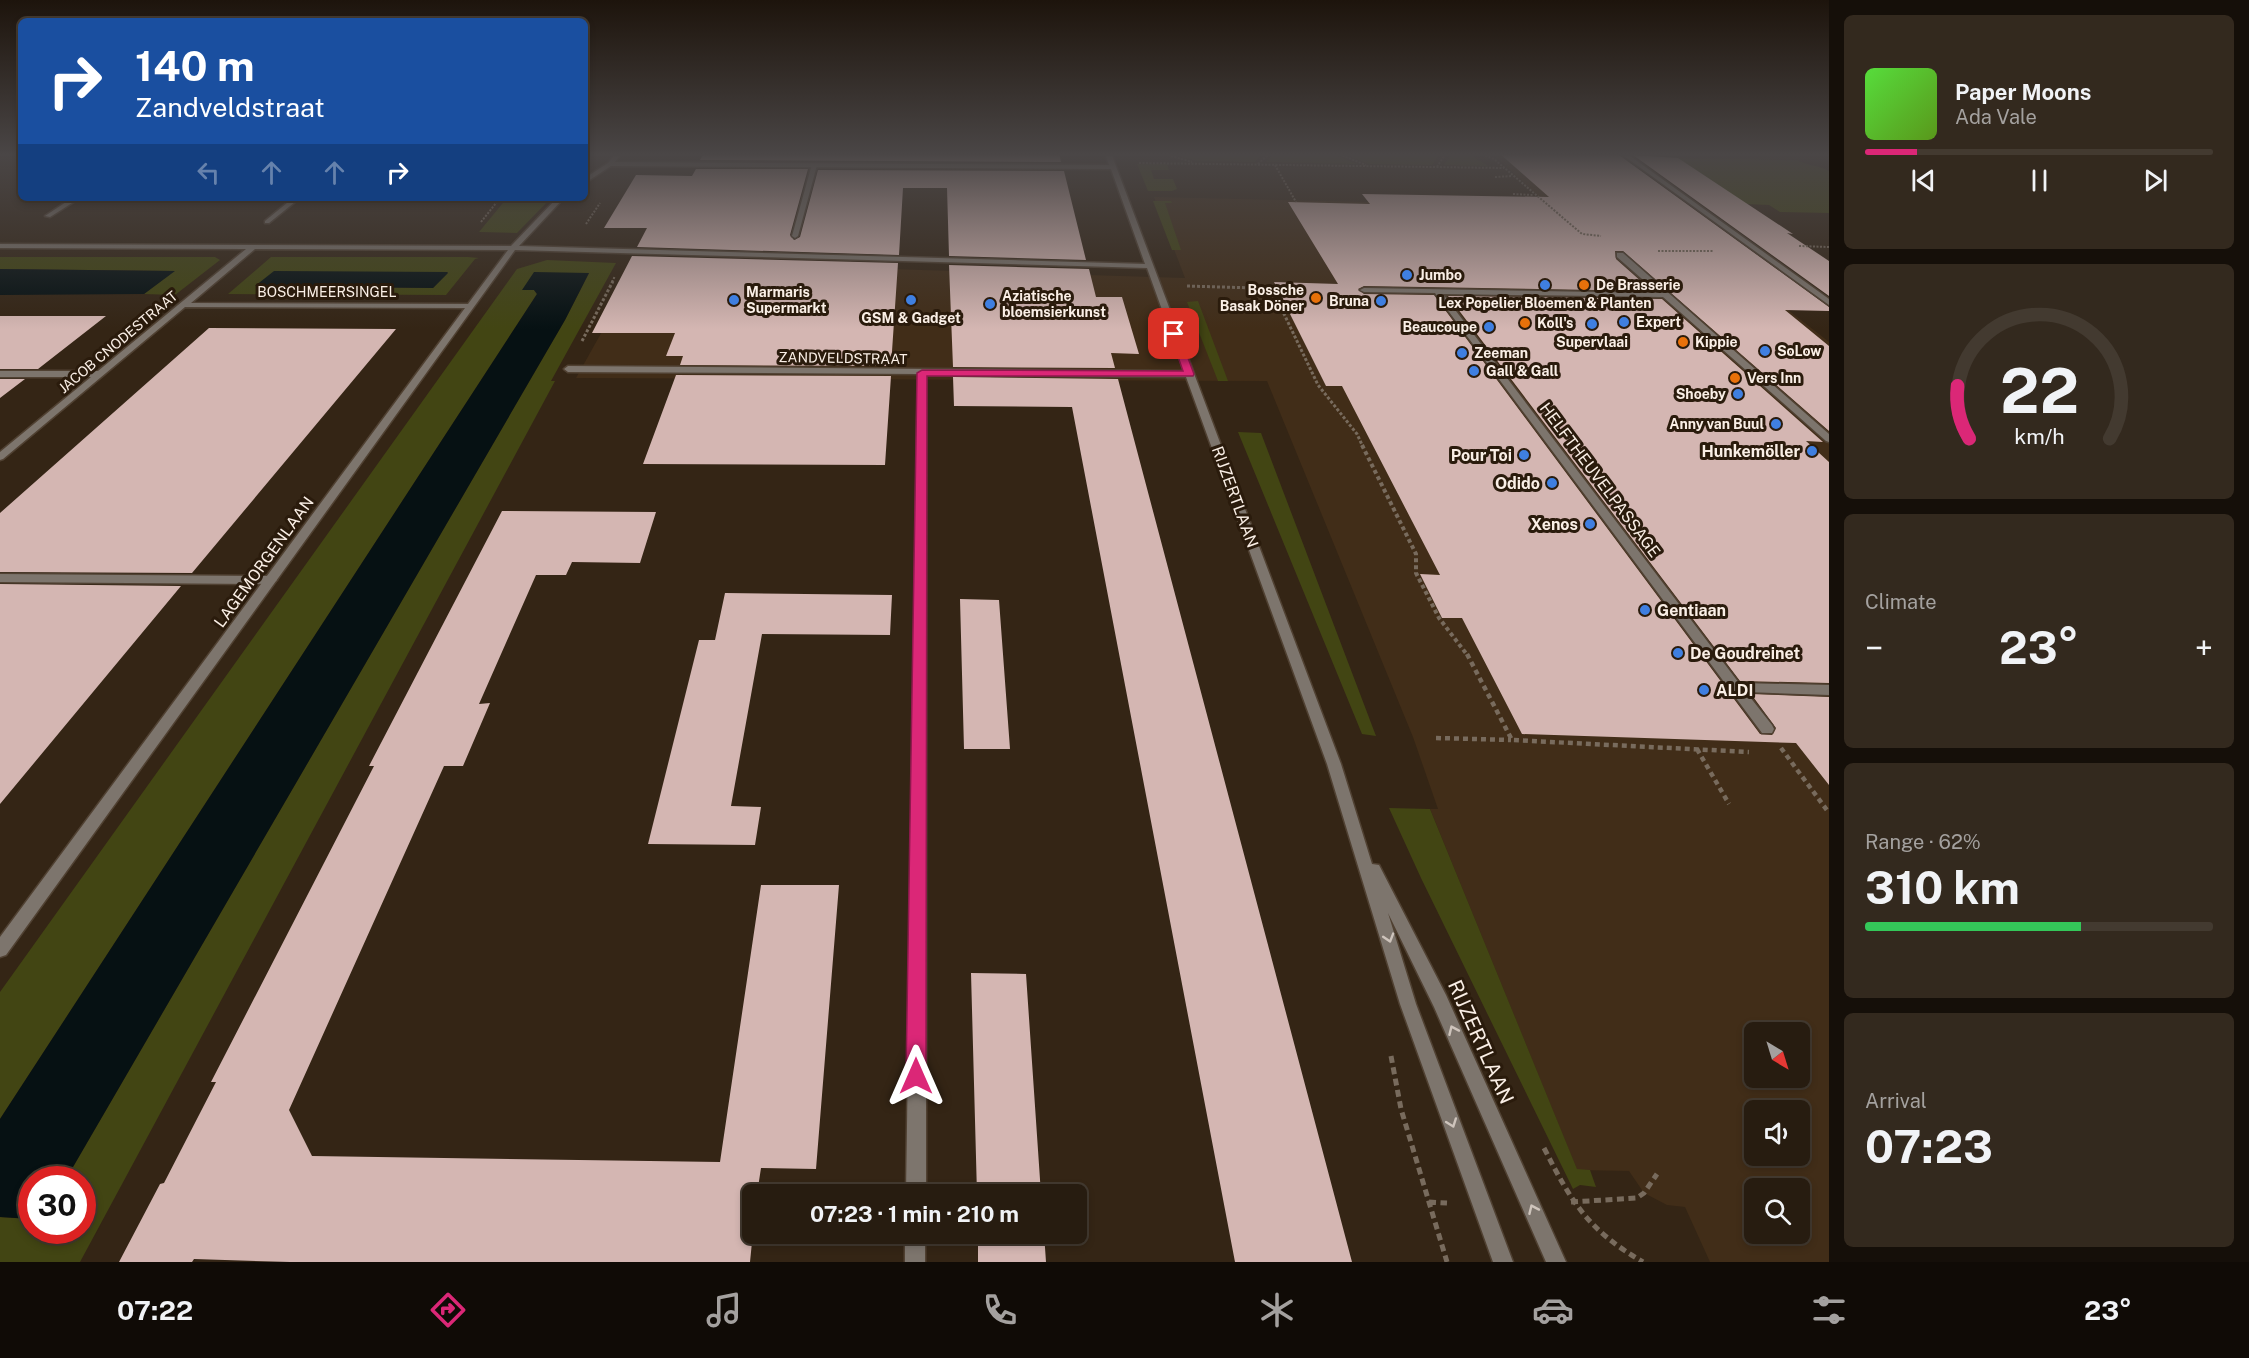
<!DOCTYPE html>
<html lang="en">
<head>
<meta charset="utf-8">
<style>
  :root { --surface:#271c10; --page:#33291e; --text:#f1f3f6; --muted:#a4a19f; --line:#433a30; --accent:#db2777 }
  body { margin:0; font-family:"Public Sans",sans-serif; background:var(--page); color:var(--text); height:100vh; display:flex; flex-direction:column; font-size:22px; white-space:nowrap }
  * { box-sizing:border-box; margin:0 }
  p { font-size:20px; color:var(--muted) }
  .icon { flex:none; width:33px; height:33px; fill:none; stroke:currentColor; stroke-width:2; stroke-linecap:round; stroke-linejoin:round }
  .map { position:relative; flex:1; overflow:hidden }
  .details { display:flex; flex-direction:column; gap:15px; padding:15px; background:#150f09; width:420px }
  .details>* { flex:none }
  .top-card { position:absolute; left:18px; top:18px; width:570px; height:183px; border-radius:9px; box-shadow:0 3px 9px #0003,0 0 0 2px var(--line); background:#1a4fa0; color:#fff; overflow:hidden }
  .needle { width:39px; rotate:142deg }
  .tools { position:absolute; left:1744px; top:1022px; display:grid; gap:12px }
  .tools a { display:grid; place-items:center; width:66px; height:66px; border-radius:9px; background:var(--surface); box-shadow:0 3px 9px #0003,0 0 0 2px var(--line); font-size:30px }
  .speed { position:absolute; left:18px; top:1166px; display:flex; gap:12px; font-size:30px; font-weight:700; text-align:center }
  .speed>* { display:grid; place-content:center; width:78px; height:78px; border-radius:50%; background:var(--surface); box-shadow:0 3px 9px #0003,0 0 0 2px var(--line); line-height:1 }
  .speed .limit { border:9px solid #d22; background:#fff; color:#111 }
  .pin { position:absolute; display:grid; place-items:center; width:51px; height:51px; color:#fff; margin:-26px; border-radius:12px; box-shadow:0 3px 9px #0006 }
  .me { position:absolute; width:66px; margin:-33px; rotate:0deg; stroke-linejoin:round; filter:drop-shadow(0 0 4px #0008) }
  .turn { display:flex; align-items:center; gap:21px; height:126px; padding:0 18px; font-size:27px }
  .turn .icon { width:78px; height:78px; stroke-width:2.5 }
  .turn b { display:block; font-size:42px; line-height:51px }
  .lanes { display:flex; align-items:center; height:57px; padding:0 18px; background:#0003; justify-content:center; gap:30px; direction:ltr }
  .lanes .off { opacity:.35 }
  .big { font-size:45px; font-weight:700; line-height:1.1 }
  .details .widget { flex:1; display:flex; flex-direction:column; justify-content:center; gap:9px; min-width:0; padding:0 21px; border-radius:9px; background:var(--page) }
  .details .dial { align-items:center; gap:0 }
  .dial svg { height:156px; overflow:visible; fill:none; stroke:var(--line); stroke-width:7; stroke-linecap:round; text-anchor:middle }
  .dial text { fill:var(--text); stroke:none }
  .song { display:flex; align-items:center; gap:18px }
  .cover { width:72px; height:72px; border-radius:9px; background:linear-gradient(135deg,hsl(110 70% 55%),hsl(90 70% 35%)) }
  .played { height:6px; border-radius:3px; background:linear-gradient(90deg,var(--accent) 15%,var(--line) 15%) }
  .keys { display:flex; justify-content:space-around; direction:ltr }
  .heat { display:flex; justify-content:space-between; align-items:center; font-size:33px; direction:ltr }
  .charge { height:9px; border-radius:4px; background:linear-gradient(90deg,#34c759 62%,var(--line) 0) }
  .trip { position:absolute; left:742px; top:1184px; width:345px; height:60px; border-radius:9px; background:var(--surface); box-shadow:0 3px 9px #0003,0 0 0 2px var(--line); font-weight:700; line-height:60px; text-align:center }
  .tabs { display:flex; height:96px; justify-content:space-around; align-items:center; background:#100b06; color:var(--muted) }
  .tabs .icon { width:42px; height:42px }
  .tabs .on { color:var(--accent) }
  .tabs b { font-size:27px; color:var(--text) }
  main { display:flex; flex:1; min-height:0 }
  .map>svg:first-child { display:block }
</style>
</head>
<body>
<main>
<div class="map">
<svg width="1829" height="1262" viewBox="0 0 1829 1262">
  <rect width="100%" height="100%" fill="#342515"/>
  <path fill="#412d18" fill-rule="evenodd" d="M 1492,153 L 1588,153 L 1829,342 L 1829,1262 L 1710,1262 L 1685,1207 L 1667,1205 L 1644,1193 L 1629,1171 L 1577,1170 L 1430,809 L 1438,809 L 1413,737 L 1267,381 L 576,378 L 623,294 L 630,261 L 1185,278 L 1154,197 L 1549,206 ZM 1755,1032 L 1800,1032 L 1800,1077 L 1755,1077 ZM 1755,1110 L 1800,1110 L 1800,1155 L 1755,1155 ZM 1755,1188 L 1800,1188 L 1800,1233 L 1755,1233 Z"/>
  <path fill="#424513" fill-rule="evenodd" d="M 1169,153 L 1264,153 L 1254,162 L 1197,161 Z
    M 1276,153 L 1330,153 L 1357,164 L 1266,162 Z
    M 1341,153 L 1440,153 L 1432,165 L 1369,164 Z
    M 1452,153 L 1467,153 L 1488,166 L 1444,165 Z
    M 1677,158 L 1797,160 C 1808,166 1818,165 1829,171 L 1829,213 L 1780,212 L 1769,205 L 1746,204 Z
    M 1137,164 L 1167,164 L 1169,170 L 1151,170 L 1154,179 L 1173,179 L 1177,189 L 1172,191 L 1148,191 Z
    M 507,198 L 551,198 L 517,233 L 479,232 Z
    M 1153,201 L 1171,201 L 1172,203 L 1165,203 L 1181,250 L 1172,250 Z
    M 0,257 L 215,257 L 220,260 L 175,295 L 144,294 L 174,271 L 0,269 Z
    M 271,257 L 468,257 L 479,258 L 475,259 L 446,295 L 228,294 ZM 448,272 L 433,288 L 257,287 Z
    M 547,260 L 616,263 L 551,381 L 555,381 L 80,1262 L 0,1262 L 0,1217 L 31,1219 L 32,1230 L 82,1230 L 82,1179 L 66,1179 L 565,320 L 589,273 L 534,290 L 537,294 L 0,1119 L 0,992 L 517,269 Z
    M 1198,301 L 1228,381 L 1218,381 L 1187,302 Z
    M 1238,432 L 1261,433 L 1376,736 L 1362,734 Z
    M 1389,808 L 1430,809 L 1577,1169 L 1590,1170 L 1596,1187 L 1580,1185 L 1573,1189 L 1421,878 Z"/>
  <path fill="#061113" d="M 0,269 L 175,271 L 144,294 L 0,295 Z
    M 274,271 L 447,272 L 448,273 L 433,288 L 255,286 Z
    M 534,272 L 589,273 L 565,320 L 66,1179 L 32,1179 L 31,1219 L 0,1217 L 0,1119 L 537,294 L 534,290 L 522,290 Z"/>
  <path fill="#d4b6b2" d="M 704,153 L 1059,153 L 1061,162 L 700,160 Z
    M 1499,153 L 1619,155 L 1829,307 L 1829,311 L 1785,310 L 1829,346 L 1829,431 L 1623,251 L 1615,251 L 1616,259 L 1652,291 L 1364,286 L 1358,289 L 1364,294 L 1434,295 L 1760,734 L 1772,735 L 1776,728 L 1751,694 L 1829,697 L 1829,785 L 1796,743 L 1522,734 L 1462,618 L 1442,618 L 1420,574 L 1440,575 L 1342,386 L 1326,386 L 1274,282 L 1338,284 L 1288,202 L 1370,204 L 1362,194 L 1549,197 Z
    M 1633,155 L 1678,158 L 1793,234 L 1787,233 L 1829,261 L 1829,296 Z
    M 696,169 L 808,169 L 790,235 L 794,240 L 800,237 L 818,170 L 1064,171 L 1086,260 L 949,256 L 947,188 L 903,188 L 899,255 L 637,247 L 647,228 L 604,228 L 636,175 L 692,176 Z
    M 632,256 L 898,263 L 891,366 L 680,365 L 683,356 L 666,356 L 675,333 L 592,333 Z
    M 949,265 L 1089,269 L 1096,297 L 1122,297 L 1139,354 L 1111,353 L 1115,368 L 953,367 Z
    M 1448,296 L 1662,299 L 1823,442 L 1806,441 L 1829,462 L 1829,683 L 1740,681 Z
    M 0,316 L 106,316 L 38,369 L 0,369 Z
    M 209,328 L 396,329 L 192,573 L 0,572 L 0,513 Z
    M 676,375 L 891,376 L 885,465 L 643,464 Z
    M 953,377 L 1118,379 L 1352,1262 L 1235,1262 L 1072,407 L 954,406 Z
    M 0,379 L 25,379 L 0,398 Z
    M 502,511 L 656,512 L 640,563 L 572,562 L 566,575 L 536,575 L 479,704 L 490,703 L 463,766 L 444,766 L 289,1110 L 312,1156 L 720,1162 L 761,885 L 839,885 L 816,1169 L 761,1168 L 757,1194 L 753,1194 L 753,1232 L 750,1262 L 290,1262 L 194,1259 L 192,1262 L 119,1262 L 160,1184 L 164,1183 L 216,1082 L 211,1082 L 374,766 L 369,766 Z
    M 0,584 L 181,586 L 0,804 Z
    M 725,593 L 892,595 L 890,635 L 762,634 L 731,806 L 761,807 L 755,845 L 648,844 L 699,640 L 715,640 Z
    M 960,599 L 999,600 L 1010,749 L 964,749 Z
    M 971,973 L 1026,974 L 1041,1194 L 977,1194 Z
    M 978,1233 L 1044,1233 L 1046,1262 L 978,1262 Z"/>
  <g fill="none" stroke-linecap="round" stroke-linejoin="round">
    <defs>
      <path id="service" d="M 812,164 L 817,165 L 798,236 L 795,238 L 792,236 Z"/>
      <path id="pedestrian" d="M 1617,253 L 1623,253 L 1829,434 L 1829,442 L 1826,441 L 1663,297 L 1443,294 L 1739,683 L 1829,685 L 1829,695 L 1746,692 L 1772,725 L 1774,729 L 1772,733 L 1762,733 L 1435,293 L 1364,292 L 1360,290 L 1364,288 L 1658,293 L 1617,257 Z
        M 0,574 L 271,576 L 277,580 L 271,584 L 0,582 Z"/>
      <path id="minor" d="M 616,153 L 622,153 L 615,162 L 1109,165 L 1105,153 L 1111,153 L 1341,764 L 1372,864 L 1379,865 L 1446,995 L 1566,1262 L 1546,1262 L 1434,1007 L 1388,913 L 1416,1004 L 1513,1262 L 1493,1262 L 1400,1004 L 1327,764 L 1186,377 L 926,375 L 926,1194 L 906,1194 L 918,374 L 568,372 L 564,369 L 568,366 L 1184,371 L 1147,268 L 515,250 L 6,955 L 0,957 L 0,937 L 465,308 L 185,307 L 3,459 L 0,460 L 0,452 L 91,377 L 0,377 L 0,371 L 98,371 L 246,249 L 0,248 L 0,244 L 511,246 L 557,198 L 564,198 L 519,246 L 1145,264 L 1111,169 L 611,166 L 585,183 L 585,178 L 608,163 ZM 255,249 L 508,250 L 468,304 L 191,303 Z
        M 1620,153 L 1626,153 L 1829,299 L 1829,305 Z
        M 72,198 L 80,198 L 50,217 L 45,216 Z
        M 293,198 L 300,198 L 269,223 L 265,223 L 265,221 Z
        M 905,1233 L 925,1233 L 925,1262 L 905,1262 Z"/>
    </defs>
    <use href="#service" stroke="#504132" stroke-width="3"/>
    <use href="#pedestrian" stroke="#504132" stroke-width="3"/>
    <use href="#minor" stroke="#504132" stroke-width="3"/>
    <path stroke="#786b5d" stroke-width="2" stroke-dasharray="2 1.5" stroke-linecap="butt" d="M 1161,153 L 1192,162
      M 1336,153 L 1366,165
      M 1479,153 L 1494,159 L 1582,234 L 1601,236
      M 1139,163 L 1504,168
      M 1258,164 L 1270,153
      M 1275,165 L 1296,202
      M 1437,167 L 1446,153
      M 1495,177 L 1512,176
      M 1513,194 L 1533,195
      M 481,222 L 500,198
      M 586,224 L 600,203
      M 1799,246 L 1829,247
      M 1658,251 L 1713,251
      M 612,282 L 615,276"/>
    <path stroke="#786b5d" stroke-width="3" stroke-dasharray="3 2" stroke-linecap="butt" d="M 1187,286 L 1255,288
      M 1275,295 L 1318,385 L 1357,434 L 1363,447
      M 582,341 L 613,281"/>
    <path stroke="#786b5d" stroke-width="4" stroke-dasharray="4 3" stroke-linecap="butt" d="M 1362,445 L 1416,554 L 1416,573 L 1439,618 L 1468,656"/>
    <path stroke="#786b5d" stroke-width="4.5" stroke-dasharray="5 4" stroke-linecap="butt" d="M 1467,654 L 1512,740 L 1749,752
      M 1436,738 L 1511,740
      M 1781,748 L 1829,813
      M 1697,749 L 1729,804"/>
    <path stroke="#786b5d" stroke-width="5" stroke-dasharray="7 4.5" stroke-linecap="butt" d="M 1391,1056 L 1401,1109 L 1447,1262
      M 1544,1148 C 1572,1203 1588,1230 1643,1262
      M 1429,1202 L 1447,1203
      M 1571,1202 L 1637,1198 L 1644,1193 L 1657,1174"/>
    <use href="#service" fill="#7d756d" fill-rule="evenodd"/>
    <use href="#pedestrian" fill="#7d756d" fill-rule="evenodd"/>
    <use href="#minor" fill="#7d756d" fill-rule="evenodd"/>
  </g>
  <defs><path id="oneway-chevron" d="M-2-3.5L2.5 0L-2 3.5" fill="none" stroke-width="1.6" stroke-linecap="round" stroke-linejoin="round" transform="scale(1.5)"/></defs>
  <g stroke="#cec4bc">
    <use href="#oneway-chevron" transform="translate(1389 938) rotate(73)"/>
    <use href="#oneway-chevron" transform="translate(1453 1030) rotate(-114)"/>
    <use href="#oneway-chevron" transform="translate(1452 1123) rotate(70)"/>
    <use href="#oneway-chevron" transform="translate(1533 1209) rotate(-114)"/>
  </g>
  <linearGradient id="sky" x2="0" y2="1"><stop stop-color="#1d140c"/><stop offset="0.47" stop-color="#4a4646"/><stop offset="1" stop-color="#4a4646" stop-opacity="0"/></linearGradient>
  <rect width="1829" height="329" fill="url(#sky)"/>
  <path fill="#db2777" stroke="#8e194d" stroke-width="1.5" d="M 1174,332 L 1179,334 L 1194,374 L 1193,376 L 927,376 L 926,1076 L 923,1083 L 916,1086 L 909,1083 L 906,1076 L 917,373 L 922,370 L 1183,371 L 1170,334 Z"/>
  <g fill="#3f7fe0" stroke="#2a1b0c" stroke-width="2">
    <circle cx="1407" cy="275" r="6"/>
    <circle cx="1545" cy="285" r="6"/>
    <circle cx="734" cy="300" r="6"/>
    <circle cx="911" cy="300" r="6"/>
    <circle cx="1381" cy="301" r="6"/>
    <circle cx="990" cy="304" r="6"/>
    <circle cx="1624" cy="322" r="6"/>
    <circle cx="1592" cy="324" r="6"/>
    <circle cx="1489" cy="327" r="6"/>
    <circle cx="1765" cy="351" r="6"/>
    <circle cx="1462" cy="353" r="6"/>
    <circle cx="1474" cy="371" r="6"/>
    <circle cx="1738" cy="394" r="6"/>
    <circle cx="1776" cy="424" r="6"/>
    <circle cx="1812" cy="451" r="6"/>
    <circle cx="1524" cy="455" r="6"/>
    <circle cx="1552" cy="483" r="6"/>
    <circle cx="1590" cy="524" r="6"/>
    <circle cx="1645" cy="610" r="6"/>
    <circle cx="1678" cy="653" r="6"/>
    <circle cx="1704" cy="690" r="6"/>
  </g>
  <g fill="#e8710a" stroke="#2a1b0c" stroke-width="2">
    <circle cx="1584" cy="285" r="6"/>
    <circle cx="1316" cy="298" r="6"/>
    <circle cx="1525" cy="323" r="6"/>
    <circle cx="1683" cy="342" r="6"/>
    <circle cx="1735" cy="378" r="6"/>
  </g>
  <g text-anchor="middle" dominant-baseline="central" stroke-width="6" stroke-linejoin="round" paint-order="stroke">
    <g font-size="14" font-weight="bold" fill="#faefe6" stroke="#2a1b0c" text-anchor="start">
      <text x="1419" y="275">Jumbo</text>
      <text x="1596" y="285">De Brasserie</text>
      <text x="1304" y="290" text-anchor="end">Bossche<tspan x="1304" dy="16">Basak Döner</tspan></text>
      <text x="746" y="292">Marmaris<tspan x="746" dy="16">Supermarkt</tspan></text>
      <text x="1002" y="296">Aziatische<tspan x="1002" dy="16">bloemsierkunst</tspan></text>
      <text x="1369" y="301" text-anchor="end">Bruna</text>
      <text x="1545" y="303" text-anchor="middle">Lex Popelier Bloemen &amp; Planten</text>
      <text x="911" y="318" text-anchor="middle">GSM &amp; Gadget</text>
      <text x="1636" y="322">Expert</text>
      <text x="1537" y="323">Koll's</text>
      <text x="1477" y="327" text-anchor="end">Beaucoupe</text>
      <text x="1592" y="342" text-anchor="middle">Supervlaai</text>
      <text x="1695" y="342">Kippie</text>
      <text x="1777" y="351">SoLow</text>
      <text x="1474" y="353">Zeeman</text>
      <text x="1486" y="371">Gall &amp; Gall</text>
      <text x="1747" y="378">Vers Inn</text>
      <text x="1726" y="394" text-anchor="end">Shoeby</text>
      <text x="1764" y="424" text-anchor="end">Anny van Buul</text>
    </g>
    <g font-size="14" fill="#faefe6" stroke="#2a1b0c">
      <text x="327" y="292">BOSCHMEERSINGEL</text>
      <text transform="translate(118 342) rotate(-40)">JACOB CNODESTRAAT</text>
      <text transform="translate(843 358) rotate(1)">ZANDVELDSTRAAT</text>
    </g>
    <g font-size="16" font-weight="bold" fill="#faefe6" stroke="#2a1b0c" text-anchor="end">
      <text x="1800" y="451">Hunkemöller</text>
      <text x="1512" y="455">Pour Toi</text>
      <text x="1540" y="483">Odido</text>
      <text x="1578" y="524">Xenos</text>
      <text x="1657" y="610" text-anchor="start">Gentiaan</text>
      <text x="1690" y="653" text-anchor="start">De Goudreinet</text>
      <text x="1716" y="690" text-anchor="start">ALDI</text>
    </g>
    <g font-size="16" fill="#faefe6" stroke="#2a1b0c">
      <text transform="translate(1600 480) rotate(53)">HELFTHEUVELPASSAGE</text>
      <text transform="translate(1235 497) rotate(70)">RIJZERTLAAN</text>
      <text transform="translate(264 562) rotate(-54)">LAGEMORGENLAAN</text>
    </g>
    <g font-size="20" fill="#faefe6" stroke="#2a1b0c">
      <text transform="translate(1481 1042) rotate(66)">RIJZERTLAAN</text>
    </g>
  </g>
</svg>
<div class="tools">
<a><svg class="needle" viewBox="-14 -14 28 28"><path d="M0-13l5 13h-10z" fill="#e53935"/><path d="M0 13l5-13h-10z" fill="#a4a19f"/></svg></a>
<a><svg class="icon" aria-label="sound" viewBox="0 0 24 24"><path d="M4 9h4l5-4v14l-5-4H4zM17 9q2 3 0 6"/></svg></a>
<a><svg class="icon" aria-label="search" viewBox="0 0 24 24"><circle cx="10" cy="10" r="6"/><path d="M15 15l6 6"/></svg></a>
</div>
<div class="speed"><div class="limit">30</div></div>
<div class="pin" style="left:1174px;top:334px;background:#d93025"><svg class="icon" aria-label="arrive" viewBox="0 0 24 24"><path d="M6 21V4h12l-3 4 3 4H6"/></svg></div>
<svg class="me" style="left:916px;top:1076px" viewBox="-20 -20 40 40"><path d="M0-17L14 15 0 8-14 15z" fill="#db2777" stroke="#fff" stroke-width="4"/></svg>
<div class="trip">07:23 · 1 min · 210 m</div>
<div class="top-card">
<div class="turn"><svg class="icon" aria-label="right" viewBox="0 0 24 24"><path d="M7 20v-9h11M14 6l5 5-5 5"/></svg><div><b>140 m</b>Zandveldstraat</div></div>
<div class="lanes"><svg class="icon off" aria-label="left" viewBox="0 0 24 24"><path d="M17 20v-9H6M10 6l-5 5 5 5"/></svg><svg class="icon off" aria-label="ahead" viewBox="0 0 24 24"><path d="M12 20V5M6 11l6-6 6 6"/></svg><svg class="icon off" aria-label="ahead" viewBox="0 0 24 24"><path d="M12 20V5M6 11l6-6 6 6"/></svg><svg class="icon" aria-label="right" viewBox="0 0 24 24"><path d="M7 20v-9h11M14 6l5 5-5 5"/></svg></div>
</div>
</div>
<section class="details">
<div class="widget">
<div class="song"><i class="cover"></i><div><b>Paper Moons</b><p>Ada Vale</p></div></div>
<div class="played"></div>
<div class="keys"><svg class="icon" aria-label="previous" viewBox="0 0 24 24"><path d="M18 5L8 12l10 7zM5 5v14"/></svg><svg class="icon" aria-label="pause" viewBox="0 0 24 24"><path d="M8 5v14M16 5v14"/></svg><svg class="icon" aria-label="next" viewBox="0 0 24 24"><path d="M6 5l10 7-10 7zM19 5v14"/></svg></div>
</div>
<div class="widget dial"><svg viewBox="0 0 100 80">
<path d="M14 69A42 42 0 1 1 86 69"/>
<path d="M14 69A42 42 0 0 1 8 42" stroke="#db2777"/>
<text x="50" y="56" font-size="32" font-weight="700">22</text>
<text x="50" y="72" font-size="11">km/h</text>
</svg></div>
<div class="widget"><p>Climate</p>
<div class="heat"><a>−</a><b class="big">23°</b><a>+</a></div>
</div>
<div class="widget"><p>Range · 62%</p><b class="big">310 km</b><div class="charge"></div></div>
<div class="widget"><p>Arrival</p><b class="big">07:23</b></div>
</section>
</main>
<nav class="tabs">
<b>07:22</b>
<svg class="icon on" aria-label="directions" viewBox="0 0 24 24"><path d="M12 3l9 9-9 9-9-9zM9 14v-3h6M13 9l2 2-2 2"/></svg>
<svg class="icon" aria-label="music" viewBox="0 0 24 24"><path d="M9 18V5l10-2v13"/><circle cx="6" cy="18" r="3"/><circle cx="16" cy="16" r="3"/></svg>
<svg class="icon" aria-label="phone" viewBox="0 0 24 24"><path d="M5 4h4l2 5-3 2q2 4 5 5l2-3 5 2v4C11 20 4 13 5 4z"/></svg>
<svg class="icon" aria-label="climate" viewBox="0 0 24 24"><path d="M12 3v18M4 7l16 10M4 17L20 7"/></svg>
<svg class="icon" aria-label="car" viewBox="0 0 24 24"><path d="M5 17H2v-5l4-1 3-4h7l3 4 3 1v5h-3M9 17h6M6 11h13"/><circle cx="7" cy="17" r="2"/><circle cx="17" cy="17" r="2"/></svg>
<svg class="icon" aria-label="filters" viewBox="0 0 24 24"><path d="M4 7h16M4 17h16"/><circle cx="9" cy="7" r="2"/><circle cx="15" cy="17" r="2"/></svg>
<b>23°</b>
</nav>
</body>
</html>
